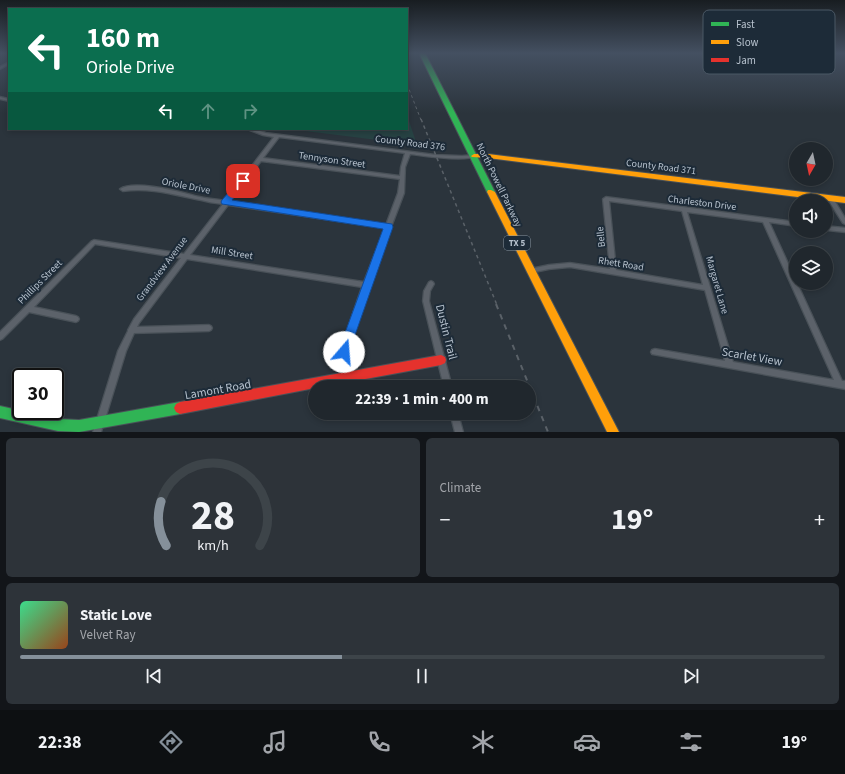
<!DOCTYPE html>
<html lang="en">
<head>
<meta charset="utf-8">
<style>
  :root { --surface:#20272d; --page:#2d3339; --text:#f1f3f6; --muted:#a2a5aa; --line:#3d4449; --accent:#85909a }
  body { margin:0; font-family:"Source Sans 3",sans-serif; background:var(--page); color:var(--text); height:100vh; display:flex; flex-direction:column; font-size:15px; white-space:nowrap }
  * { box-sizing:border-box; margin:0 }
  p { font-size:13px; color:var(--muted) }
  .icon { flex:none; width:22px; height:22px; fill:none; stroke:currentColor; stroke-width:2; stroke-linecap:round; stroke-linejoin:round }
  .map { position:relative; height:432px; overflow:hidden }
  .sheet { display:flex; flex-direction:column; gap:6px; padding:6px; background:#121519; flex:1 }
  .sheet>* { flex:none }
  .guide { position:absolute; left:8px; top:8px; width:400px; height:122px; border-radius:0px; box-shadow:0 2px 6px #0003,0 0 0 1px var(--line); background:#0b6e4f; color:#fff; overflow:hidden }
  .needle { width:26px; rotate:189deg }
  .tools { position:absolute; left:789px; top:142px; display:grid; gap:8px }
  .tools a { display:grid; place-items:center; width:44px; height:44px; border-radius:50%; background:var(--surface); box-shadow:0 2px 6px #0003,0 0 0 1px var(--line); font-size:20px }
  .speed { position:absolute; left:12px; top:368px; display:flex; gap:8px; font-size:20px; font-weight:700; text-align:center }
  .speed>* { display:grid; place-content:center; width:52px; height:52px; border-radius:50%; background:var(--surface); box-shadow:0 2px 6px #0003,0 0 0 1px var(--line); line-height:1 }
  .speed .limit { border:2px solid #111; border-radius:6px; background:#fff; color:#111 }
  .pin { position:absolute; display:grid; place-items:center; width:34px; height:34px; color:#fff; margin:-17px; border-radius:8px; box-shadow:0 2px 6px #0006 }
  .me { position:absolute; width:44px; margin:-22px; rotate:18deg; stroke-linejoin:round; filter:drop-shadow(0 0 3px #0008) }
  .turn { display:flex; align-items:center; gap:14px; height:84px; padding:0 12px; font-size:18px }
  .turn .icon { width:52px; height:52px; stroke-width:2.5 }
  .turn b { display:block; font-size:28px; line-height:34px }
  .lanes { display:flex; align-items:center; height:38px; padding:0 12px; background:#0003; justify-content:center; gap:20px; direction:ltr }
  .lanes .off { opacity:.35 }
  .big { font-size:30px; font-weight:700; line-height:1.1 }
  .sheet .widget { flex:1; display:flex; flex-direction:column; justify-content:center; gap:6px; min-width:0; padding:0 14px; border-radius:6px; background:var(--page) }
  .sheet .dial { align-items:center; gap:0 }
  .dial svg { height:104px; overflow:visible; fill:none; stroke:var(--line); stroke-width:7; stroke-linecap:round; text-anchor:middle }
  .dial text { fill:var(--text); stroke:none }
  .song { display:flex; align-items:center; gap:12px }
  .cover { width:48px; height:48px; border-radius:6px; background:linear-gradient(135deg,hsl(150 70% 55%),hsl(20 70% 35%)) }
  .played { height:4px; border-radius:2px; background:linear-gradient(90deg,var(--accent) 40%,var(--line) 40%) }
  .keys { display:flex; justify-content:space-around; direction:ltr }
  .heat { display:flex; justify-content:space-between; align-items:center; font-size:22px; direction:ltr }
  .sheet .tiles { flex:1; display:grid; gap:6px; grid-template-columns:1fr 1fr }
  .widget:last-child { grid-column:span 2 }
  .trip { position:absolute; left:308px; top:380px; width:228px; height:40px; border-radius:20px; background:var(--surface); box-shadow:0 2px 6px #0003,0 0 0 1px var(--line); font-weight:700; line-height:40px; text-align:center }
  .tab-bar { display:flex; height:64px; justify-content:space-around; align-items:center; background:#0d1012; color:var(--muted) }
  .tab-bar .icon { width:28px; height:28px }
  .tab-bar .active { color:var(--accent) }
  .tab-bar b { font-size:18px; color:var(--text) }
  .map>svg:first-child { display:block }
</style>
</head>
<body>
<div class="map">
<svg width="845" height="432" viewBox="0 0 845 432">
  <rect width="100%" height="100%" fill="#2b343c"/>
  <path fill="#274243" d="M 407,115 L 417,145 L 289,129 L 407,129 Z"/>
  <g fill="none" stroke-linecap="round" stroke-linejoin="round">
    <defs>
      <path id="street" d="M 9,62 L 9,64 L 0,69 L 0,67 Z
        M 0,97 L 9,99 L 9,101 L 0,99 Z
        M 247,129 L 254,129 L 266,133 L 436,155 L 462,156 L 474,155 L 476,156 C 465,162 424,156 410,154 L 405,167 L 404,193 L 369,285 L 348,352 L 347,379 L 346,381 L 343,383 L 340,381 L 339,379 L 340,352 L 362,287 L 187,259 L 139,323 L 137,327 L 209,325 L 211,326 L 212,328 L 211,330 L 209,331 L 134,333 L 126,351 L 101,432 L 93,432 L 118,351 L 128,331 L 128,330 L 134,319 L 181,258 L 95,244 L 34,307 L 76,316 L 78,317 L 79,319 L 78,321 L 76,322 L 29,312 L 2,339 L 0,340 L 0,332 L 92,241 L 94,240 L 184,254 L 223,204 C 215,203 208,202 201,200 C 175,195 150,187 123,191 L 120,189 C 135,179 183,193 200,197 C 208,199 217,199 225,201 L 274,137 L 263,135 ZM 279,137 L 405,153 L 401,167 L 400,176 L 263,158 ZM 261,161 L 400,179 L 398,193 L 386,225 L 230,201 ZM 228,205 L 385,228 L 364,282 L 190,255 Z
        M 830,196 L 832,197 L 845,218 L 845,224 L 843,223 L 827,198 Z
        M 606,197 L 796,222 L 796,226 L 769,222 L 796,281 L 796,283 L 797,283 L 842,381 L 845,381 L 845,389 L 652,354 L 651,352 L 652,350 L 655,349 L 725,361 L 705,290 L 570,267 L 549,269 L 530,273 L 528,273 L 527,271 L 528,269 L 530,269 L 549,265 L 570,263 L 610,269 L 603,199 ZM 609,201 L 682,211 L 703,285 L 616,270 ZM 687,212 L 763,222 L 834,380 L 733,362 Z
        M 826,226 L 845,228 L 845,232 L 826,230 Z
        M 431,281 L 433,282 L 434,284 L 430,291 L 429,301 L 452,387 L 444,387 L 423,301 L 424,291 L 429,282 Z
        M 450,413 L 458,413 L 463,432 L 455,432 Z"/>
      <path id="fast" d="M 419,53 L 425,53 L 495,192 L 494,194 L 491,194 L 487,192 Z
        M 180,402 L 184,404 L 186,408 L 184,412 L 180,414 L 79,432 L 58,431 L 0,418 L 0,406 L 58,419 L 79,420 Z"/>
      <path id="slow" d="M 474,154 L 488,154 L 845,197 L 845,203 L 488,158 L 472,157 L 471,156 Z
        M 488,190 L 491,190 L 495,192 L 619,432 L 607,432 L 487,192 Z"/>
      <path id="jam" d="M 441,355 L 445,357 L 446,360 L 445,363 L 441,365 L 322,387 L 315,387 L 315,388 L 180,414 L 176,412 L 174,408 L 176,404 L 180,402 Z"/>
    </defs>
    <use href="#street" stroke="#495158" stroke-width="2.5"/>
    <use href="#fast" stroke="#495158" stroke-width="2"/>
    <use href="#slow" stroke="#495158" stroke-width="2"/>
    <use href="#jam" stroke="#495158" stroke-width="2"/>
    <use href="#street" fill="#5c626a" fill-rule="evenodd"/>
    <use href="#fast" fill="#30b455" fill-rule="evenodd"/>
    <use href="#slow" fill="#ff9f0a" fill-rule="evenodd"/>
    <use href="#jam" fill="#e5322d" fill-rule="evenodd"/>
    <path stroke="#5a6168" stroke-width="1" stroke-dasharray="3 3" stroke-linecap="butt" d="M 407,84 L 421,120"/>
    <path stroke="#5a6168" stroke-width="1.5" stroke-dasharray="3.5 3.5" stroke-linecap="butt" d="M 421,119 L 497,305"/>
    <path stroke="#5a6168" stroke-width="2" stroke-dasharray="5.5 5.5" stroke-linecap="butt" d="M 496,304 L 548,432"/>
  </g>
  <linearGradient id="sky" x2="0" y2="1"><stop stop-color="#181d21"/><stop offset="0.47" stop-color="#445061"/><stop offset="1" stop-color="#445061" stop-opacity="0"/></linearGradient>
  <rect width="845" height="113" fill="url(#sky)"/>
  <path fill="#1a73e8" stroke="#114b97" d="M 243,178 L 247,181 L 232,200 L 392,224 L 393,227 L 348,355 L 344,357 L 340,355 L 338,352 L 383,229 L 222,204 L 221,202 L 222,200 L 240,179 Z"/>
  <g text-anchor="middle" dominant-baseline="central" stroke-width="4" stroke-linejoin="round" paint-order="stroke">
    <rect fill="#1d2b38" stroke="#8894a0" stroke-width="1" x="504" y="236" width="26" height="14" rx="3"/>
    <g font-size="9" font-weight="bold" fill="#b6c1cd">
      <text x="517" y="243">TX 5</text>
    </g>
    <g font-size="10" fill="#b6c1cd" stroke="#1d2b38">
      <text transform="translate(410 143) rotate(7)">County Road 376</text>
      <text transform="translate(332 160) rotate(8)">Tennyson Street</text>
      <text transform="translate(661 167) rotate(7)">County Road 371</text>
      <text transform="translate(499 185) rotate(64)">North Powell Parkway</text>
      <text transform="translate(186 186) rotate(11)">Oriole Drive</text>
      <text transform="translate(702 203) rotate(7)">Charleston Drive</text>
      <text transform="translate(601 237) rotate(-96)">Belle</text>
      <text transform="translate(232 253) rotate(9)">Mill Street</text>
      <text transform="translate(621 264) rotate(9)">Rhett Road</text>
      <text transform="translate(162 269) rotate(-53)">Grandview Avenue</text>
      <text transform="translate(40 282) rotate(-45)">Phillips Street</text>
      <text transform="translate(717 285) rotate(74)">Margaret Lane</text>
    </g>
    <g font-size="12" fill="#b6c1cd" stroke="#1d2b38">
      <text transform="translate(446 332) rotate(76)">Dustin Trail</text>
      <text transform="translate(752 357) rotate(10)">Scarlet View</text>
      <text transform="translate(218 390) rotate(-10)">Lamont Road</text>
    </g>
  </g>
  <rect x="703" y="10" width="132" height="64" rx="6" fill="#1d2b38" stroke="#4b5865" stroke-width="1"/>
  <rect x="711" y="22" width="18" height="4" fill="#30b455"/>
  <rect x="711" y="40" width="18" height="4" fill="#ff9f0a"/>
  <rect x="711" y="58" width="18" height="4" fill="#e5322d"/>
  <g font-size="11" fill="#b6c1cd">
    <text x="736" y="28">Fast</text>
    <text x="736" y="46">Slow</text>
    <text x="736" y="64">Jam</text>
  </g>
</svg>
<div class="tools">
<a><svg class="needle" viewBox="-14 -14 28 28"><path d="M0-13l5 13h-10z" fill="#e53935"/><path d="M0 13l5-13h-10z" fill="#a2a5aa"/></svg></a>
<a><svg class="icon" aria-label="sound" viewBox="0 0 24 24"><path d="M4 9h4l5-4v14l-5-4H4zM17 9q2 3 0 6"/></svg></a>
<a><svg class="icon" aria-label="layers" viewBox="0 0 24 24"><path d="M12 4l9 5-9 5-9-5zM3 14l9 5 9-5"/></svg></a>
</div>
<div class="speed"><div class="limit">30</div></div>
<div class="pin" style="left:243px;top:181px;background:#d93025"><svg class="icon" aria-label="arrive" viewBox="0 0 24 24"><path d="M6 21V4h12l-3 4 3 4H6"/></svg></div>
<svg class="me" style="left:344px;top:352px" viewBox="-20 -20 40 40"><circle r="19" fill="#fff"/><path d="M0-13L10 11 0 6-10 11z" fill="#1a73e8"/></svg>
<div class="trip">22:39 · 1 min · 400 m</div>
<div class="guide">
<div class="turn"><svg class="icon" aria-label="left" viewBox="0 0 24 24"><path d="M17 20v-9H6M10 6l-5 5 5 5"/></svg><div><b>160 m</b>Oriole Drive</div></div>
<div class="lanes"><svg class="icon" aria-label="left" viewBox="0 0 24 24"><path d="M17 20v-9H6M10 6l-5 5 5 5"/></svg><svg class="icon off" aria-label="ahead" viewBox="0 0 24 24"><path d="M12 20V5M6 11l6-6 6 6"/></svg><svg class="icon off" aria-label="right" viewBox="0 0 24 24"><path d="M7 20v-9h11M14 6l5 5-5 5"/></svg></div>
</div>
</div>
<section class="sheet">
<div class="tiles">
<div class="widget dial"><svg viewBox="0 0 100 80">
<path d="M14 69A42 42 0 1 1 86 69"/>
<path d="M14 69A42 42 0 0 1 10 35" stroke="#85909a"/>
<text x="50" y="56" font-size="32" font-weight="700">28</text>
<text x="50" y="72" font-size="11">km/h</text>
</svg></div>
<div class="widget"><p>Climate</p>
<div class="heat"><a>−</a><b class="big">19°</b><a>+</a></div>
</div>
<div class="widget">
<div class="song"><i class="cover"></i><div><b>Static Love</b><p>Velvet Ray</p></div></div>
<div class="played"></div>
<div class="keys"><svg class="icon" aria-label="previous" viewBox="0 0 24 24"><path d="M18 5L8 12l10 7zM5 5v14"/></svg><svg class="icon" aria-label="pause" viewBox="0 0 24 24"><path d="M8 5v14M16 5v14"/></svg><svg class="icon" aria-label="next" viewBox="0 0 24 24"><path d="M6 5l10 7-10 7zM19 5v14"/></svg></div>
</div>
</div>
</section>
<nav class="tab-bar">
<b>22:38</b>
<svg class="icon active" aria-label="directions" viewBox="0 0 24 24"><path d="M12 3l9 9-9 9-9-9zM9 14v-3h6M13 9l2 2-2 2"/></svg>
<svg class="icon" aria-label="music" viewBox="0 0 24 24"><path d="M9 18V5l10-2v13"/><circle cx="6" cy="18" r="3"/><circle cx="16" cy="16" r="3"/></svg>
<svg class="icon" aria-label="phone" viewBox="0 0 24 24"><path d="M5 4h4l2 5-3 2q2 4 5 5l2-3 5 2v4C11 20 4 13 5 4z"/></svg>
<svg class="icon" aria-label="climate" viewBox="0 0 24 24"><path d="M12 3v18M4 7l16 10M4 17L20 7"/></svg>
<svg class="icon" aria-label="car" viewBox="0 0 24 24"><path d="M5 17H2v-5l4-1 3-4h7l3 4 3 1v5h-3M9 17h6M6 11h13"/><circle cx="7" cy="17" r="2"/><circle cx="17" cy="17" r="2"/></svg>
<svg class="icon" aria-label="filters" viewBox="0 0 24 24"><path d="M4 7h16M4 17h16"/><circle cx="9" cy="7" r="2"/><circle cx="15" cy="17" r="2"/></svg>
<b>19°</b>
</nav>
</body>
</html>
